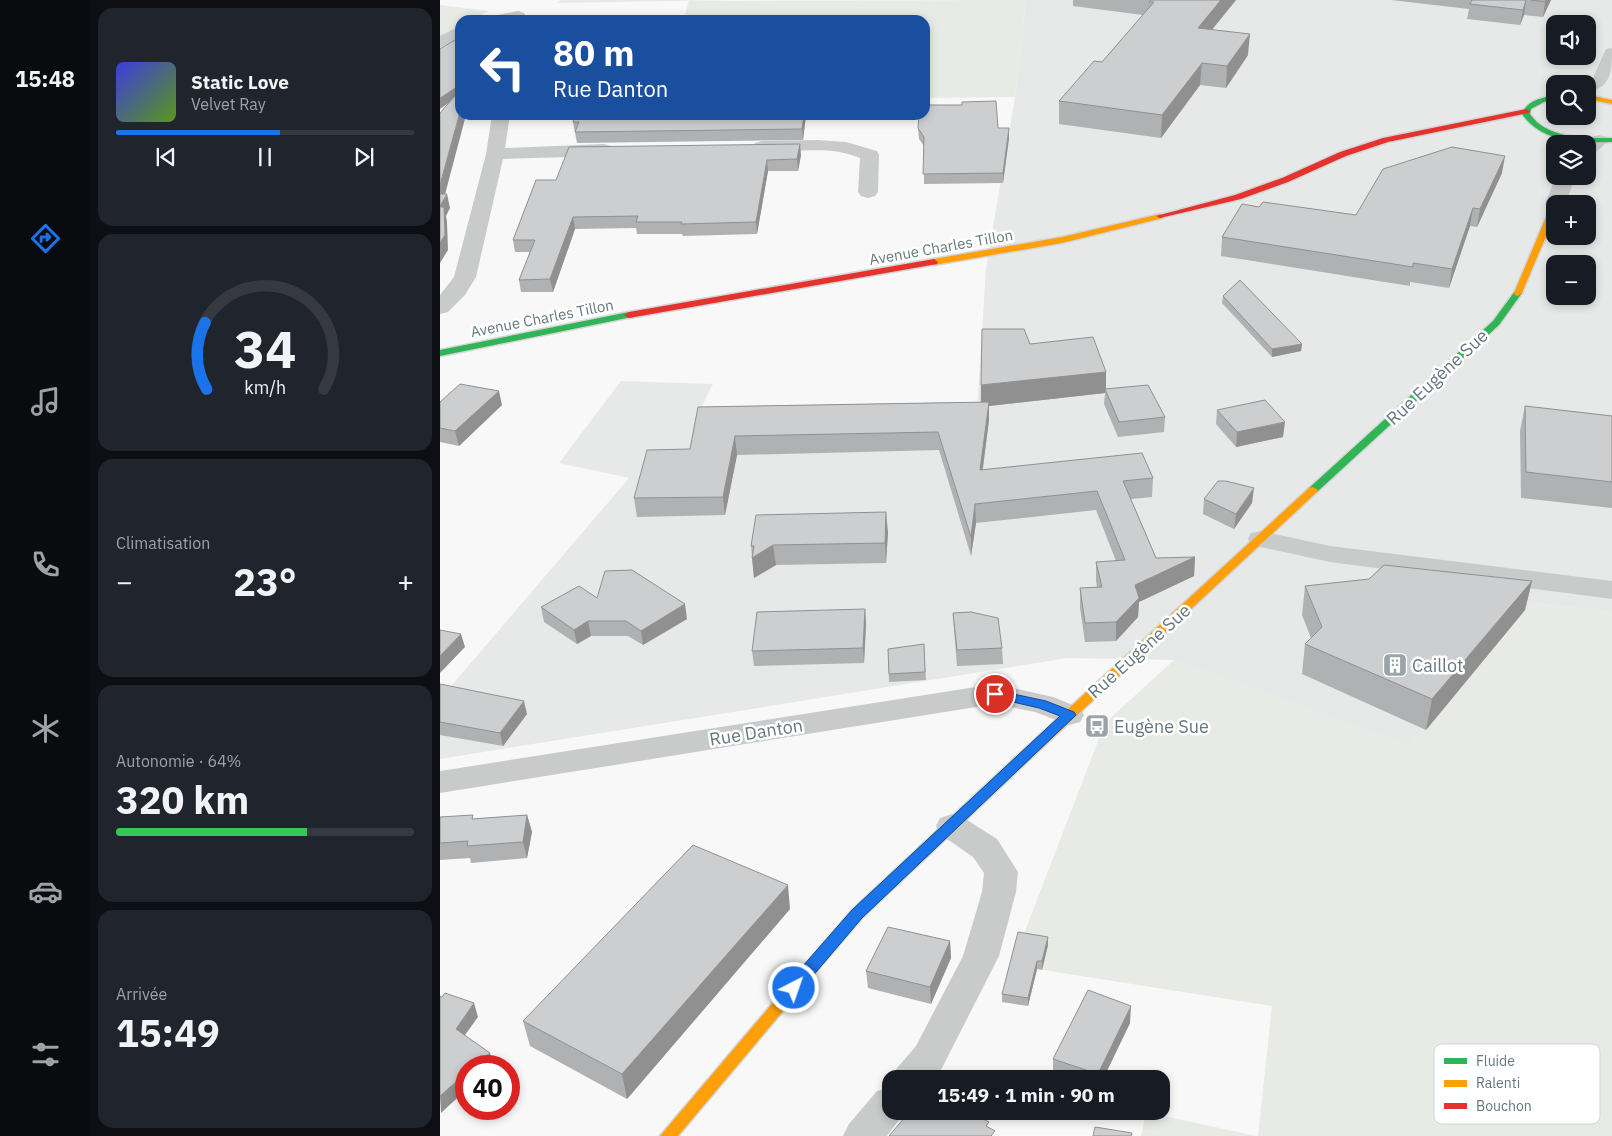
<!DOCTYPE html>
<html lang="fr">
<head>
<meta charset="utf-8">
<style>
  :root { --surface:#171b24; --page:#20242c; --text:#f1f3f6; --muted:#9ea1a6; --line:#363941; --accent:#1a73e8 }
  body { margin:0; font-family:"IBM Plex Sans",sans-serif; background:var(--page); color:var(--text); height:100vh; display:flex; flex-direction:column; font-size:19px; white-space:nowrap }
  * { box-sizing:border-box; margin:0 }
  p { font-size:16px; color:var(--muted) }
  .icon { flex:none; width:28px; height:28px; fill:none; stroke:currentColor; stroke-width:2; stroke-linecap:round; stroke-linejoin:round }
  .map { position:relative; flex:1; overflow:hidden }
  .sheet { display:flex; flex-direction:column; gap:8px; padding:8px; background:#0d0f14; width:350px }
  .sheet>* { flex:none }
  .banner { position:absolute; left:15px; top:15px; width:475px; height:105px; border-radius:15px; box-shadow:0 2px 8px #0003; background:#1a4fa0; color:#fff; overflow:hidden }
  .buttons { position:absolute; left:1106px; top:15px; display:grid; gap:10px }
  .buttons a { display:grid; place-items:center; width:50px; height:50px; border-radius:10px; background:var(--surface); box-shadow:0 2px 8px #0003; font-size:25px }
  .speed { position:absolute; left:15px; top:1055px; display:flex; gap:10px; font-size:25px; font-weight:700; text-align:center }
  .speed>* { display:grid; place-content:center; width:65px; height:65px; border-radius:50%; background:var(--surface); box-shadow:0 2px 8px #0003; line-height:1 }
  .speed .limit { border:8px solid #d22; background:#fff; color:#111 }
  .pin { position:absolute; display:grid; place-items:center; width:42px; height:42px; color:#fff; margin:-21px; border:2px solid #fff; border-radius:50%; box-shadow:0 1px 5px #0007 }
  .me { position:absolute; width:55px; margin:-28px; rotate:41deg; stroke-linejoin:round; filter:drop-shadow(0 0 4px #0008) }
  .turn { display:flex; align-items:center; gap:18px; height:105px; padding:0 15px; font-size:22px }
  .turn .icon { width:65px; height:65px; stroke-width:2.5 }
  .turn b { display:block; font-size:35px; line-height:42px }
  .big { font-size:38px; font-weight:700; line-height:1.1 }
  .sheet .widget { flex:1; display:flex; flex-direction:column; justify-content:center; gap:8px; min-width:0; padding:0 18px; border-radius:15px; background:var(--page) }
  .sheet .dial { align-items:center; gap:0 }
  .dial svg { height:130px; overflow:visible; fill:none; stroke:var(--line); stroke-width:7; stroke-linecap:round; text-anchor:middle }
  .dial text { fill:var(--text); stroke:none }
  .song { display:flex; align-items:center; gap:15px }
  .cover { width:60px; height:60px; border-radius:8px; background:linear-gradient(135deg,hsl(240 70% 55%),hsl(90 70% 35%)) }
  .played { height:5px; border-radius:2px; background:linear-gradient(90deg,var(--accent) 55%,var(--line) 55%) }
  .keys { display:flex; justify-content:space-around; direction:ltr }
  .heat { display:flex; justify-content:space-between; align-items:center; font-size:28px; direction:ltr }
  .charge { height:8px; border-radius:4px; background:linear-gradient(90deg,#34c759 64%,var(--line) 0) }
  .trip { position:absolute; left:442px; top:1070px; width:288px; height:50px; border-radius:15px; background:var(--surface); box-shadow:0 2px 8px #0003; font-weight:700; line-height:50px; text-align:center }
  main { display:flex; flex:1; min-height:0 }
  .dock { display:flex; flex-direction:column; width:90px; justify-content:space-around; align-items:center; background:#090b0e; color:var(--muted) }
  .dock .icon { width:35px; height:35px }
  .dock .current { color:var(--accent) }
  .dock b { font-size:22px; color:var(--text) }
  .map>svg:first-child { display:block }
</style>
</head>
<body>
<main>
<nav class="dock">
<b>15:48</b>
<svg class="icon current" aria-label="directions" viewBox="0 0 24 24"><path d="M12 3l9 9-9 9-9-9zM9 14v-3h6M13 9l2 2-2 2"/></svg>
<svg class="icon" aria-label="music" viewBox="0 0 24 24"><path d="M9 18V5l10-2v13"/><circle cx="6" cy="18" r="3"/><circle cx="16" cy="16" r="3"/></svg>
<svg class="icon" aria-label="phone" viewBox="0 0 24 24"><path d="M5 4h4l2 5-3 2q2 4 5 5l2-3 5 2v4C11 20 4 13 5 4z"/></svg>
<svg class="icon" aria-label="climate" viewBox="0 0 24 24"><path d="M12 3v18M4 7l16 10M4 17L20 7"/></svg>
<svg class="icon" aria-label="car" viewBox="0 0 24 24"><path d="M5 17H2v-5l4-1 3-4h7l3 4 3 1v5h-3M9 17h6M6 11h13"/><circle cx="7" cy="17" r="2"/><circle cx="17" cy="17" r="2"/></svg>
<svg class="icon" aria-label="filters" viewBox="0 0 24 24"><path d="M4 7h16M4 17h16"/><circle cx="9" cy="7" r="2"/><circle cx="15" cy="17" r="2"/></svg>
</nav>
<section class="sheet">
<div class="widget">
<div class="song"><i class="cover"></i><div><b>Static Love</b><p>Velvet Ray</p></div></div>
<div class="played"></div>
<div class="keys"><svg class="icon" aria-label="previous" viewBox="0 0 24 24"><path d="M18 5L8 12l10 7zM5 5v14"/></svg><svg class="icon" aria-label="pause" viewBox="0 0 24 24"><path d="M8 5v14M16 5v14"/></svg><svg class="icon" aria-label="next" viewBox="0 0 24 24"><path d="M6 5l10 7-10 7zM19 5v14"/></svg></div>
</div>
<div class="widget dial"><svg viewBox="0 0 100 80">
<path d="M14 69A42 42 0 1 1 86 69"/>
<path d="M14 69A42 42 0 0 1 13 28" stroke="#1a73e8"/>
<text x="50" y="56" font-size="32" font-weight="700">34</text>
<text x="50" y="72" font-size="11">km/h</text>
</svg></div>
<div class="widget"><p>Climatisation</p>
<div class="heat"><a>−</a><b class="big">23°</b><a>+</a></div>
</div>
<div class="widget"><p>Autonomie · 64%</p><b class="big">320 km</b><div class="charge"></div></div>
<div class="widget"><p>Arrivée</p><b class="big">15:49</b></div>
</section>
<div class="map">
<svg width="1172" height="1136" viewBox="0 0 1172 1136">
  <rect width="100%" height="100%" fill="#f8f8f8"/>
  <path fill="#e7e9e8" fill-rule="evenodd" d="M 121,0 L 291,0 L 118,3 Z
    M 586,0 L 1172,0 L 1172,613 L 1094,603 L 968,746 L 734,660 L 628,658 L 0,759 L 0,699 L 189,478 L 119,463 L 181,381 L 273,384 L 258,414 L 537,410 L 546,269 L 575,97 ZM 1115,24 L 1148,24 L 1148,56 L 1115,56 ZM 1115,84 L 1148,84 L 1148,116 L 1115,116 ZM 1115,144 L 1148,144 L 1148,176 L 1115,176 ZM 1115,204 L 1148,204 L 1148,236 L 1115,236 ZM 1115,264 L 1148,264 L 1148,296 L 1115,296 Z"/>
  <path fill="#e8eae6" d="M 586,0 L 575,97 L 485,98 L 485,20 L 243,20 L 249,1 Z
    M 0,5 L 48,11 L 33,20 L 20,20 L 20,28 L 0,39 Z
    M 1094,603 L 1172,613 L 1172,1136 L 818,1136 L 832,1006 L 572,965 L 665,723 L 734,660 L 968,746 Z
    M 706,1112 L 816,1136 L 701,1136 Z"/>
  <g fill="none" stroke-linecap="round" stroke-linejoin="round">
    <defs>
      <path id="fast" d="M 1115,95 L 1115,99 L 1104,102 L 1091,109 L 1090,114 C 1107,139 1144,138 1172,138 L 1172,142 C 1140,143 1102,143 1082,114 C 1087,100 1102,98 1115,95 Z
        M 1078,290 L 1082,293 L 1059,325 L 877,492 L 869,492 L 868,490 L 869,488 L 1053,321 L 1075,291 Z
        M 189,312 L 192,313 L 192,317 L 0,356 L 0,350 Z
        M 585,752 L 590,753 L 591,756 L 590,759 L 422,918 L 380,967 L 375,969 L 370,967 L 368,963 L 370,959 L 412,910 L 580,753 Z"/>
      <path id="slow" d="M 1148,95 L 1172,100 L 1172,104 L 1148,99 Z
        M 1112,203 L 1118,204 L 1115,204 L 1115,215 L 1082,293 L 1078,296 L 1075,295 L 1074,293 Z
        M 720,214 L 724,216 L 723,218 L 622,243 L 494,265 L 490,262 L 494,259 L 622,237 Z
        M 873,487 L 878,490 L 877,492 L 590,759 L 580,759 L 579,756 L 580,753 L 869,488 Z
        M 375,957 L 380,959 L 382,963 L 380,967 L 238,1136 L 220,1136 L 370,959 Z"/>
      <path id="jam" d="M 1086,109 L 1090,111 L 1089,113 L 948,142 L 906,156 L 848,182 L 801,199 L 720,218 L 716,216 L 795,195 L 842,178 L 900,152 L 943,138 Z
        M 494,259 L 498,262 L 497,264 L 189,318 L 184,315 L 189,312 Z"/>
    </defs>
    <use href="#fast" stroke="#d4d5d6" stroke-width="3"/>
    <use href="#slow" stroke="#d4d5d6" stroke-width="3"/>
    <use href="#jam" stroke="#d4d5d6" stroke-width="3"/>
    <path fill="#c9cbcb" fill-rule="evenodd" d="M 78,11 L 84,13 L 86,16 L 84,19 L 45,20 L 47,17 Z
      M 20,26 L 20,38 L 0,48 L 0,36 Z
      M 1172,48 C 1172,71 1172,87 1148,92 L 1148,84 L 1142,84 L 1153,78 L 1164,53 L 1166,49 Z
      M 52,115 L 70,115 L 65,148 L 164,144 L 171,146 L 173,150 L 171,154 L 164,156 L 63,159 L 36,277 L 25,295 L 8,312 L 0,314 L 0,295 L 14,277 L 46,154 Z
      M 1159,135 L 1166,137 L 1168,141 L 1155,153 L 1148,154 L 1148,144 L 1143,144 L 1152,137 Z
      M 377,140 L 406,142 L 437,151 L 439,155 L 438,192 L 435,196 L 428,198 L 421,196 L 418,192 L 420,158 C 390,145 354,152 322,153 L 315,151 L 313,147 L 315,143 L 322,141 Z
      M 1116,176 L 1136,176 L 1125,204 L 1115,204 L 1115,210 L 1108,208 L 1105,204 Z
      M 821,531 L 890,546 L 1172,581 L 1172,599 L 890,562 L 811,545 L 808,539 L 811,533 Z
      M 555,684 L 613,697 L 640,708 L 644,715 L 640,722 L 629,725 L 595,712 L 555,704 L 0,793 L 0,771 Z
      M 512,814 L 524,818 L 557,839 L 578,872 L 576,892 L 559,956 L 502,1068 L 494,1079 L 452,1079 L 457,1068 L 476,1046 L 523,956 L 542,892 L 544,873 L 533,857 L 500,834 L 496,826 L 500,818 Z
      M 451,1087 L 451,1111 L 466,1111 L 447,1136 L 403,1136 L 409,1124 L 437,1091 Z"/>
    <use href="#fast" fill="#30b455" fill-rule="evenodd"/>
    <use href="#slow" fill="#ff9f0a" fill-rule="evenodd"/>
    <use href="#jam" fill="#e5322d" fill-rule="evenodd"/>
  </g>
  <path fill="#b0b1b2" d="M 633,0 L 796,0 L 772,30 L 808,55 L 786,88 L 760,85 L 721,138 L 619,124 L 619,101 L 662,62 L 703,15 L 633,6 Z
    M 951,0 L 1111,0 L 1103,17 L 1084,15 L 1080,25 L 1027,19 L 1029,9 Z
    M 136,115 L 366,115 L 363,140 L 137,143 L 133,122 Z
    M 478,128 L 558,128 L 569,138 L 563,183 L 484,184 L 484,146 L 479,139 Z
    M 361,155 L 358,171 L 328,171 L 317,234 L 243,236 L 242,234 L 197,234 L 196,228 L 135,229 L 113,292 L 81,292 L 79,280 L 90,252 L 75,252 L 73,240 L 116,180 Z
    M 1062,173 L 1037,227 L 1030,226 L 1009,288 L 970,282 L 970,286 L 781,256 L 782,237 L 819,207 L 916,215 Z
    M 783,296 L 862,344 L 861,351 L 832,357 L 782,303 Z
    M 590,344 L 666,372 L 666,389 L 725,417 L 724,432 L 678,437 L 664,404 L 665,393 L 549,406 L 549,420 L 543,469 L 713,478 L 712,497 L 691,499 L 716,558 L 755,557 L 754,576 L 699,602 L 698,617 L 676,641 L 645,642 L 640,608 L 640,588 L 657,587 L 656,581 L 656,562 L 676,561 L 656,510 L 536,523 L 531,556 L 499,450 L 297,455 L 285,515 L 197,517 L 194,498 L 250,449 L 258,407 L 541,402 L 541,385 Z
    M 0,402 L 62,405 L 19,446 L 0,442 Z
    M 1085,406 L 1172,416 L 1172,508 L 1081,498 L 1080,431 Z
    M 777,410 L 843,437 L 796,447 L 776,424 Z
    M 764,499 L 812,503 L 794,529 L 763,514 Z
    M 448,532 L 446,563 L 336,565 L 314,578 L 311,546 Z
    M 1092,581 L 1085,610 L 986,730 L 862,674 L 865,644 L 871,638 L 862,615 L 865,586 Z
    M 157,598 L 247,619 L 203,645 L 188,636 L 151,636 L 137,644 L 104,622 L 101,607 Z
    M 425,609 L 426,624 L 424,663 L 314,666 L 312,651 Z
    M 513,613 L 562,648 L 563,664 L 517,666 L 514,629 Z
    M 484,644 L 486,680 L 449,682 L 448,649 Z
    M 0,684 L 87,714 L 63,746 L 0,735 Z
    M 87,815 L 92,832 L 87,858 L 31,863 L 30,858 L 0,860 L 0,817 L 34,819 Z
    M 350,909 L 187,1099 L 90,1046 L 83,1021 Z
    M 510,941 L 511,958 L 491,1004 L 428,988 L 426,971 Z
    M 608,945 L 602,970 L 597,969 L 588,1006 L 562,1002 L 562,994 Z
    M 690,1023 L 663,1079 L 622,1079 L 613,1076 L 613,1059 Z"/>
  <path fill="#909091" d="M 781,0 L 796,0 L 756,49 L 758,28 Z
    M 1086,0 L 1084,15 L 1080,25 L 1083,10 Z
    M 1106,0 L 1111,0 L 1103,17 L 1105,2 Z
    M 810,34 L 808,55 L 786,88 L 787,66 Z
    M 762,63 L 760,85 L 721,138 L 722,115 Z
    M 20,85 L 20,95 L 0,109 L 0,98 Z
    M 20,112 L 20,115 L 26,115 L 3,202 L 7,194 L 10,208 L 6,216 L 7,222 L 8,250 L 0,263 L 0,185 Z
    M 364,115 L 366,115 L 363,140 L 362,129 Z
    M 569,128 L 569,138 L 563,183 L 563,173 Z
    M 360,144 L 361,155 L 358,171 L 357,159 Z
    M 1065,156 L 1062,173 L 1037,227 L 1040,209 Z
    M 327,160 L 328,171 L 317,234 L 316,222 Z
    M 1033,208 L 1030,226 L 1009,288 L 1012,269 Z
    M 133,217 L 135,229 L 113,292 L 110,279 Z
    M 862,344 L 861,351 L 832,357 L 832,349 Z
    M 666,372 L 666,391 L 665,389 L 665,393 L 549,406 L 549,420 L 540,488 L 541,385 Z
    M 59,391 L 62,405 L 19,446 L 15,431 Z
    M 845,422 L 843,437 L 796,447 L 797,432 Z
    M 295,436 L 297,455 L 285,515 L 283,497 Z
    M 814,488 L 812,503 L 794,529 L 796,514 Z
    M 535,504 L 536,523 L 531,556 L 531,537 Z
    M 446,512 L 448,532 L 446,563 L 445,543 Z
    M 333,545 L 336,565 L 314,578 L 312,558 Z
    M 755,557 L 754,576 L 699,602 L 698,617 L 676,641 L 676,622 L 695,585 Z
    M 1092,581 L 1085,610 L 986,730 L 992,699 Z
    M 245,604 L 247,619 L 203,645 L 201,631 Z
    M 425,609 L 426,624 L 424,663 L 423,648 Z
    M 148,621 L 151,636 L 137,644 L 134,630 Z
    M 21,634 L 25,647 L 0,673 L 0,656 Z
    M 84,701 L 87,714 L 63,746 L 60,733 Z
    M 87,815 L 92,832 L 87,858 L 83,842 Z
    M 348,885 L 350,909 L 187,1099 L 182,1074 Z
    M 608,937 L 608,945 L 602,970 L 602,961 Z
    M 510,941 L 511,958 L 491,1004 L 490,987 Z
    M 597,961 L 597,969 L 588,1006 L 588,998 Z
    M 34,1003 L 38,1017 L 20,1042 L 16,1029 Z
    M 691,1006 L 690,1023 L 663,1079 L 658,1079 L 658,1074 Z
    M 50,1053 L 54,1066 L 34,1066 Z
    M 26,1073 L 26,1090 L 1,1113 L 0,1096 Z"/>
  <path fill="#cdcecf" stroke="#909091" d="M 711,0 L 781,0 L 758,28 L 810,34 L 787,66 L 762,63 L 722,115 L 619,101 L 654,61 L 662,62 L 714,2 L 709,2 Z
    M 1032,0 L 1086,0 L 1083,10 L 1030,4 Z
    M 1091,0 L 1106,0 L 1105,2 Z
    M 20,37 L 20,85 L 0,98 L 0,49 Z
    M 20,90 L 20,112 L 0,185 L 0,113 Z
    M 556,101 L 558,128 L 569,128 L 563,173 L 483,174 L 484,137 L 478,128 L 479,115 L 485,115 L 485,105 L 522,105 L 522,102 Z
    M 136,115 L 364,115 L 362,129 L 135,132 L 139,122 L 133,122 Z
    M 360,144 L 357,159 L 327,160 L 316,222 L 241,224 L 242,222 L 196,222 L 198,216 L 133,217 L 110,279 L 79,280 L 95,240 L 73,240 L 96,180 L 116,180 L 129,147 Z
    M 1012,147 L 1065,156 L 1040,209 L 1033,208 L 1012,269 L 973,263 L 973,267 L 782,237 L 802,204 L 819,207 L 823,202 L 916,215 L 943,169 Z
    M 0,194 L 7,194 L 0,206 Z
    M 0,207 L 4,207 L 5,235 L 0,243 Z
    M 800,280 L 862,344 L 832,349 L 783,296 Z
    M 542,329 L 584,329 L 590,344 L 653,337 L 666,372 L 541,385 Z
    M 20,384 L 59,391 L 15,431 L 0,428 L 0,402 Z
    M 708,385 L 725,417 L 679,422 L 665,389 Z
    M 825,400 L 845,422 L 797,432 L 777,410 Z
    M 549,402 L 540,470 L 702,453 L 713,478 L 683,481 L 716,558 L 755,557 L 695,585 L 699,598 L 676,622 L 645,623 L 640,588 L 662,587 L 656,562 L 685,560 L 657,491 L 535,504 L 531,537 L 498,432 L 295,436 L 283,497 L 194,498 L 207,450 L 250,449 L 258,407 Z
    M 1085,406 L 1172,416 L 1172,482 L 1086,472 Z
    M 778,481 L 786,481 L 814,488 L 796,514 L 764,499 Z
    M 446,512 L 445,543 L 333,545 L 312,558 L 314,546 L 311,546 L 316,515 Z
    M 944,565 L 1092,581 L 992,699 L 865,644 L 882,627 L 865,586 L 929,579 Z
    M 192,570 L 245,604 L 201,631 L 186,621 L 148,621 L 134,630 L 101,607 L 139,586 L 157,598 L 165,571 Z
    M 425,609 L 423,648 L 312,651 L 317,612 Z
    M 531,612 L 558,618 L 562,648 L 517,650 L 513,613 Z
    M 0,630 L 21,634 L 0,656 Z
    M 484,644 L 485,672 L 449,674 L 448,649 Z
    M 0,684 L 84,701 L 60,733 L 0,722 Z
    M 33,815 L 32,819 L 87,815 L 83,842 L 27,846 L 28,841 L 0,843 L 0,817 Z
    M 253,845 L 348,885 L 182,1074 L 83,1021 Z
    M 448,927 L 510,941 L 490,987 L 426,971 Z
    M 578,932 L 608,937 L 602,961 L 597,961 L 588,998 L 562,994 Z
    M 648,990 L 691,1006 L 658,1074 L 613,1059 Z
    M 5,993 L 34,1003 L 16,1029 L 50,1053 L 34,1066 L 26,1066 L 26,1073 L 0,1096 L 0,996 L 2,997 Z
    M 470,1111 L 529,1111 L 549,1122 L 546,1126 L 555,1131 L 551,1136 L 449,1136 Z
    M 655,1127 L 692,1133 L 691,1136 L 653,1136 Z"/>
  <path fill="#1a73e8" stroke="#114b97" d="M 555,690 L 606,701 L 634,712 L 636,715 L 422,918 L 359,992 L 354,994 L 348,992 L 346,988 L 348,983 L 412,910 L 620,716 L 599,708 L 551,697 L 549,694 Z"/>
  <defs>
    <symbol id="building-square" viewBox="-11 -11 22 22"><rect x="-9" y="-9" width="18" height="18" rx="4" fill="#99a5a9" stroke="#fff"/><path d="M-4-6H4V6H1V3H-1V6H-4ZM-2.5-4.3h1.7v1.8h-1.7ZM.8-4.3h1.7v1.8H.8ZM-2.5-1h1.7V.8h-1.7ZM.8-1h1.7V.8H.8Z" fill="#fff"/></symbol>
    <symbol id="bus-square" viewBox="-11 -11 22 22"><rect x="-9" y="-9" width="18" height="18" rx="4" fill="#99a5a9" stroke="#fff"/><path d="M-5-6H5V4H4V6H2V4H-2V6H-4V4H-5ZM-3.5-4V0h7V-4ZM-3.5 1.2v1.5H-2V1.2ZM2 1.2v1.5H3.5V1.2Z" fill="#fff"/></symbol>
  </defs>
  <g fill-rule="evenodd">
    <use href="#building-square" x="941" y="651" width="28" height="28"/>
    <use href="#bus-square" x="643" y="712" width="28" height="28"/>
  </g>
  <g text-anchor="middle" dominant-baseline="central" stroke-width="5" stroke-linejoin="round" paint-order="stroke">
    <g font-size="15" fill="#66787f" stroke="#fff">
      <text transform="translate(501 247) rotate(-10)">Avenue Charles Tillon</text>
      <text transform="translate(102 318) rotate(-11)">Avenue Charles Tillon</text>
    </g>
    <g font-size="18" fill="#66787f" stroke="#fff">
      <text transform="translate(997 377) rotate(-43)">Rue Eugène Sue</text>
      <text transform="translate(699 651) rotate(-42)">Rue Eugène Sue</text>
      <text transform="translate(316 732) rotate(-9)">Rue Danton</text>
    </g>
    <g font-size="18" fill="#66787f" stroke="#fff" text-anchor="start">
      <text x="972" y="665">Caillot</text>
      <text x="674" y="726">Eugène Sue</text>
    </g>
  </g>
  <rect x="994" y="1044" width="166" height="80" rx="8" fill="#fff" stroke="#d1d6d9" stroke-width="1"/>
  <rect x="1004" y="1058" width="23" height="6" fill="#30b455"/>
  <rect x="1004" y="1080" width="23" height="7" fill="#ff9f0a"/>
  <rect x="1004" y="1103" width="23" height="6" fill="#e5322d"/>
  <g font-size="14" fill="#66787f">
    <text x="1036" y="1066">Fluide</text>
    <text x="1036" y="1088">Ralenti</text>
    <text x="1036" y="1111">Bouchon</text>
  </g>
</svg>
<div class="buttons">
<a><svg class="icon" aria-label="sound" viewBox="0 0 24 24"><path d="M4 9h4l5-4v14l-5-4H4zM17 9q2 3 0 6"/></svg></a>
<a><svg class="icon" aria-label="search" viewBox="0 0 24 24"><circle cx="10" cy="10" r="6"/><path d="M15 15l6 6"/></svg></a>
<a><svg class="icon" aria-label="layers" viewBox="0 0 24 24"><path d="M12 4l9 5-9 5-9-5zM3 14l9 5 9-5"/></svg></a>
<a>+</a>
<a>−</a>
</div>
<div class="speed"><div class="limit">40</div></div>
<div class="pin" style="left:555px;top:694px;background:#d93025"><svg class="icon" aria-label="arrive" viewBox="0 0 24 24"><path d="M6 21V4h12l-3 4 3 4H6"/></svg></div>
<svg class="me" style="left:354px;top:988px" viewBox="-20 -20 40 40"><circle r="17" fill="#1a73e8" stroke="#fff" stroke-width="3"/><path d="M0-11L8 9 0 5-8 9z" fill="#fff"/></svg>
<div class="trip">15:49 · 1 min · 90 m</div>
<div class="banner">
<div class="turn"><svg class="icon" aria-label="left" viewBox="0 0 24 24"><path d="M17 20v-9H6M10 6l-5 5 5 5"/></svg><div><b>80 m</b>Rue Danton</div></div>
</div>
</div>
</main>
</body>
</html>
